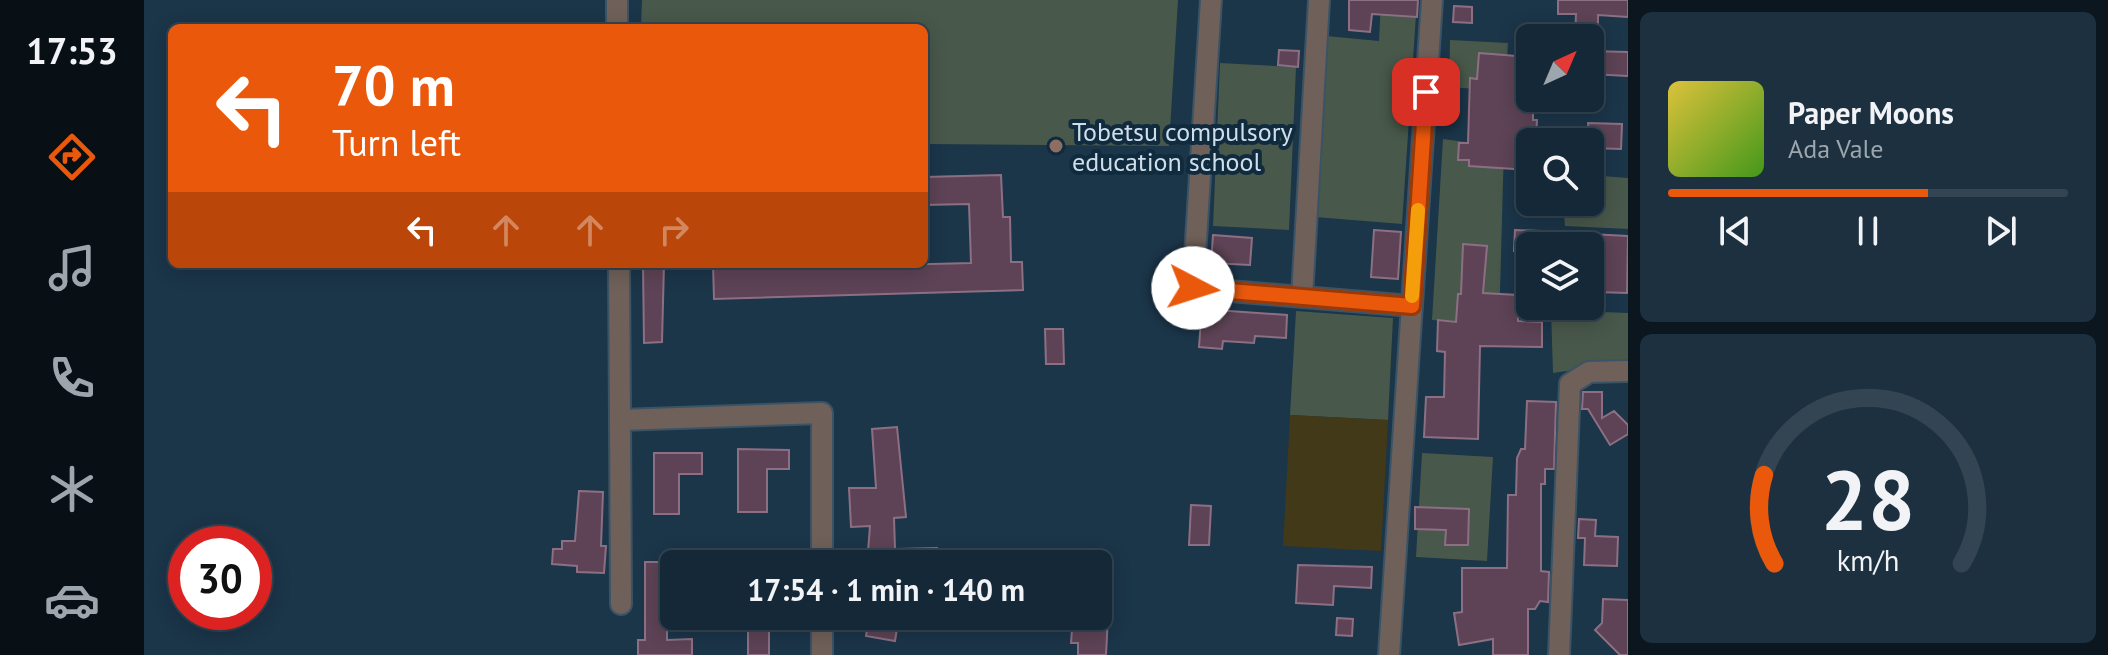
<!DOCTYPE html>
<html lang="en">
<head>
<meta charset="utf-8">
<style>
  :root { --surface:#142837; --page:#1d303f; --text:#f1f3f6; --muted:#9da6ad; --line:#334452; --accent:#ea580c }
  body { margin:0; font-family:"PT Sans",sans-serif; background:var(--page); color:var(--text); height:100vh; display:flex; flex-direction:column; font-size:30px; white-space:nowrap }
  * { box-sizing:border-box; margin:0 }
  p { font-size:26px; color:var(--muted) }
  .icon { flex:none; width:44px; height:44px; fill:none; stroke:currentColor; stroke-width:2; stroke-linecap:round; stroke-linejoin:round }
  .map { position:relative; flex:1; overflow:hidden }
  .drawer { display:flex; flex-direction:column; gap:12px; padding:12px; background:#0b161e; width:480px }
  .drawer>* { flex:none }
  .top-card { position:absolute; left:24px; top:24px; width:760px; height:244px; border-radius:12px; box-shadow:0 4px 20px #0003,0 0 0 2px var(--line); background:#ea580c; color:#fff; overflow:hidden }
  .needle { width:52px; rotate:44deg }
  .buttons { position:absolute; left:1372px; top:24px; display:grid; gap:16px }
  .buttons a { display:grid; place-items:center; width:88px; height:88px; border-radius:12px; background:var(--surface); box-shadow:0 4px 20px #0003,0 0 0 2px var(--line); font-size:40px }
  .speed { position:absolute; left:24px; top:526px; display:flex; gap:16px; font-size:40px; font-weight:700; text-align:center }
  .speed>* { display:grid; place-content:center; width:104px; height:104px; border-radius:50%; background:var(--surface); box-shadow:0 4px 20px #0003,0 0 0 2px var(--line); line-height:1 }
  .speed .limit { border:12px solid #d22; background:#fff; color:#111 }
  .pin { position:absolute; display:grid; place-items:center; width:68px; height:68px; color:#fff; margin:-34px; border-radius:16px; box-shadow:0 4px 12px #0006 }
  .me { position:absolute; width:88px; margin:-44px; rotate:95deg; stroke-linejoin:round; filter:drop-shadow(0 0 6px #0008) }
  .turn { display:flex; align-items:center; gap:28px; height:168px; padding:0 32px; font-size:36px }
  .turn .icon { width:104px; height:104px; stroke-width:2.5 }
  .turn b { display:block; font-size:56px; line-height:68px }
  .lanes { display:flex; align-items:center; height:76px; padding:0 32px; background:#0003; justify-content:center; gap:40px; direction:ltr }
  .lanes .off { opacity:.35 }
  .drawer .widget { flex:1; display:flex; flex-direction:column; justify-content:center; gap:12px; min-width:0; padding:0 28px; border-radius:12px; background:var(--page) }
  .drawer .dial { align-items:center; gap:0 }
  .dial svg { height:208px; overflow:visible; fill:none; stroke:var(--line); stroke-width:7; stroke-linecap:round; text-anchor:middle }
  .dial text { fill:var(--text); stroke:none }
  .song { display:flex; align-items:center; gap:24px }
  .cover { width:96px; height:96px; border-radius:12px; background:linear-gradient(135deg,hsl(50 70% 55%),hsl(100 70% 35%)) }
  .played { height:8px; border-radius:4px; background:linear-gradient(90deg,var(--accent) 65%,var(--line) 65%) }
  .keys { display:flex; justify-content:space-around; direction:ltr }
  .trip { position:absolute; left:516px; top:550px; width:452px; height:80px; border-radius:12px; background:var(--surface); box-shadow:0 4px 20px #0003,0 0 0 2px var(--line); font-weight:600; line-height:80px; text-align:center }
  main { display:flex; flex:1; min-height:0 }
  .dock { display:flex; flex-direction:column; width:144px; justify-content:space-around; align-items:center; background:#081016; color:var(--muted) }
  .dock .icon { width:56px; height:56px }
  .dock .selected { color:var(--accent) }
  .dock b { font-size:36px; color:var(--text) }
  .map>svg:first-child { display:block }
</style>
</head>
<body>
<main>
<nav class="dock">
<b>17:53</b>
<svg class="icon selected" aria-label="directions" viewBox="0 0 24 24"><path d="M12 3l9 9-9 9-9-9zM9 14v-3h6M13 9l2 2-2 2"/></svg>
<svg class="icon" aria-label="music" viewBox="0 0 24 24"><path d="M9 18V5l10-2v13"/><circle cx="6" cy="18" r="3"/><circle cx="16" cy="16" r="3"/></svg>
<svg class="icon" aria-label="phone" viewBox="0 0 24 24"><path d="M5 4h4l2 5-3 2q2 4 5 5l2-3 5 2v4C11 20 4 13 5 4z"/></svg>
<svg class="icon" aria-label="climate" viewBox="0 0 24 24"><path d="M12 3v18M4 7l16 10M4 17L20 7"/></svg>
<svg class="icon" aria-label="car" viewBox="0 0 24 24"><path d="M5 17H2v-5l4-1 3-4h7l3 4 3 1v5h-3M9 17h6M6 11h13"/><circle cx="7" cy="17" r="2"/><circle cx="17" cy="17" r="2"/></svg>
</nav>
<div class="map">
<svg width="1484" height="655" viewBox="0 0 1484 655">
  <rect width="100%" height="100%" fill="#1b3549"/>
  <path fill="#48584a" d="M 498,0 L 1034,0 L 1025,146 L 780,144 L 780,28 L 497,28 Z
    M 1237,0 L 1273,0 L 1258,224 L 1171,217 L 1182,36 L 1235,41 Z
    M 1306,40 L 1364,43 L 1361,91 L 1305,87 Z
    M 1076,63 L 1152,67 L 1145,230 L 1069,226 Z
    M 1299,139 L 1360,147 L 1355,326 L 1288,320 Z
    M 1446,175 L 1484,178 L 1484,229 L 1421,226 L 1419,202 L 1446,202 Z
    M 1407,310 L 1484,313 L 1484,362 L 1409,373 Z
    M 1152,311 L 1249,318 L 1244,420 L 1146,415 Z
    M 1278,453 L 1349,457 L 1343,561 L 1272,557 Z"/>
  <path fill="#423919" d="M 1146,415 L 1244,420 L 1237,551 L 1139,546 Z"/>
  <path fill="#5d4355" stroke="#8d6f84" stroke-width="2" d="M 1205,0 L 1274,0 L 1273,17 L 1228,14 L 1226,32 L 1205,30 Z
    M 1414,0 L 1484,0 L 1484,17 L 1454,15 L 1454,38 L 1431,38 L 1432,14 L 1414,14 Z
    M 1310,6 L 1328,7 L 1328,23 L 1309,22 Z
    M 1135,50 L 1155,51 L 1154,67 L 1134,65 Z
    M 1446,51 L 1484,52 L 1484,76 L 1446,74 Z
    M 1335,53 L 1386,57 L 1386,100 L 1389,100 L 1389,120 L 1393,120 L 1392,142 L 1386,142 L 1386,170 L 1325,166 L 1325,160 L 1314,160 L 1315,143 L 1324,143 L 1326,78 L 1333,79 Z
    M 1444,123 L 1478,124 L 1477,149 L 1446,148 Z
    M 857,175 L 859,217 L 866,217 L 867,262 L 878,262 L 879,290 L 570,299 L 569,264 L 593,264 L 593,269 L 827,263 L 825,204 L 780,205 L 780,177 Z
    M 1230,230 L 1257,232 L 1254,279 L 1227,277 Z
    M 1371,230 L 1420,232 L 1420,246 L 1386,246 L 1386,251 L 1370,251 Z
    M 1446,234 L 1484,236 L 1483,293 L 1453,292 L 1455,258 L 1446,258 Z
    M 1069,235 L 1108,238 L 1106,265 L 1067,263 Z
    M 1319,244 L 1343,246 L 1339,293 L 1374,295 L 1374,321 L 1398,322 L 1398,347 L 1336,346 L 1334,439 L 1280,437 L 1282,397 L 1300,397 L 1301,352 L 1293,351 L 1294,320 L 1312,322 L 1314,294 L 1317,294 Z
    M 499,264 L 520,264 L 518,342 L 500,343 Z
    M 1071,310 L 1143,315 L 1142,338 L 1111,336 L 1110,343 L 1079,341 L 1078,349 L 1055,347 L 1057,320 L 1071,321 Z
    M 901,329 L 919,329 L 920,364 L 902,364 Z
    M 1439,392 L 1458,392 L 1458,418 L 1470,411 L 1484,425 L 1484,434 L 1466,445 L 1444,409 L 1438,409 Z
    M 1383,401 L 1412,402 L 1410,469 L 1401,469 L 1401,484 L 1397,484 L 1397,571 L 1405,572 L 1404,602 L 1396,601 L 1391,609 L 1384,609 L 1384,655 L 1349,655 L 1349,639 L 1315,645 L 1310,613 L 1318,612 L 1318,568 L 1363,568 L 1364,495 L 1372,495 L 1373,458 L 1377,449 L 1381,449 Z
    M 753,427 L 762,517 L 750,518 L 751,549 L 793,548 L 794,564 L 723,564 L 726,526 L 707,527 L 705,488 L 732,488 L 728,429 Z
    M 594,449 L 645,450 L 645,469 L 623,469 L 623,512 L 594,512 Z
    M 510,453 L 558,453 L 558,474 L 535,474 L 535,514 L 510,514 Z
    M 435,491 L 459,492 L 457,546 L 462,546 L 460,573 L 433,572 L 433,566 L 408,564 L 409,549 L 418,549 L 418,541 L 431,541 Z
    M 1047,505 L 1067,506 L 1065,545 L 1045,545 Z
    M 1271,507 L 1325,509 L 1324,545 L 1301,545 L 1302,530 L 1271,529 Z
    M 1435,519 L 1452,520 L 1451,536 L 1474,537 L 1473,566 L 1440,565 L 1441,538 L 1434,538 Z
    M 501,562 L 523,562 L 523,640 L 548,639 L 548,655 L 494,655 L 494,640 L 501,640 Z
    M 1154,565 L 1228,567 L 1227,588 L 1190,586 L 1189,605 L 1152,603 Z
    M 1459,599 L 1484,600 L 1484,655 L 1476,655 L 1451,630 L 1458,623 Z
    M 604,616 L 625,616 L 625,655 L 604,655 Z
    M 725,616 L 755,616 L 751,641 L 722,636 Z
    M 929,616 L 964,616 L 962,655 L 934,655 L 934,643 L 927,643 Z
    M 1193,618 L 1209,619 L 1208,636 L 1192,635 Z"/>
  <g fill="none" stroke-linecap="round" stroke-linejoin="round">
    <defs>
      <path id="minor" d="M 473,0 L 473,28
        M 1067,0 L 1049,288 L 1268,306
        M 475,264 L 476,420 L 678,413 L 678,564
        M 1158,297 L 1175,0
        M 476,420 L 477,604
        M 678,655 L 678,616
        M 1245,655 L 1288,0
        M 1415,655 L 1426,384 L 1445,372 L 1484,371"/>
    </defs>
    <use href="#minor" stroke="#3b5366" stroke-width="24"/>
    <use href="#minor" stroke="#6f6159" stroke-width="20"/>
  </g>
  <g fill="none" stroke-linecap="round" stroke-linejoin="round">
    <defs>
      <path id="route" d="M 1049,288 L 1268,306 L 1282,92"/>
    </defs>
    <use href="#route" stroke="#983908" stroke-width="20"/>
    <use href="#route" stroke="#ea580c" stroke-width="14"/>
    <path stroke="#f59e0b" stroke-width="14" d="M 1268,296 L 1274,210"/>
  </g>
  <circle fill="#8d6e63" stroke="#102a3e" stroke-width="3" cx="912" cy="146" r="8"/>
  <g text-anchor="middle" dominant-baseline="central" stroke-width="8" stroke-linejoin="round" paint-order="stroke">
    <g font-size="26" fill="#cfdeeb" stroke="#102a3e" text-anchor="start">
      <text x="928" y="131">Tobetsu compulsory<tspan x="928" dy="30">education school</tspan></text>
    </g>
  </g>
</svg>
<div class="buttons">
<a><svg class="needle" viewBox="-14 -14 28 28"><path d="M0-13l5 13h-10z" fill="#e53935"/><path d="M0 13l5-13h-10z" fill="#9da6ad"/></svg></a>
<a><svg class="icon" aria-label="search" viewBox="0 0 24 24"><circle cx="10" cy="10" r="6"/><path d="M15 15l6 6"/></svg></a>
<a><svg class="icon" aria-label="layers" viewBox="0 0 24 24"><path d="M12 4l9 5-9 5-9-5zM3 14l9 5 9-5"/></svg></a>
</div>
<div class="speed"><div class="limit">30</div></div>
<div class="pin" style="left:1282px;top:92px;background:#d93025"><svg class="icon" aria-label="arrive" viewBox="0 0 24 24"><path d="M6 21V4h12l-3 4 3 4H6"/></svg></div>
<svg class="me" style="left:1049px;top:288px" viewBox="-20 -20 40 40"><circle r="19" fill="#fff"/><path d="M0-13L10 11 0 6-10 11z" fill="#ea580c"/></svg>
<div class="trip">17:54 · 1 min · 140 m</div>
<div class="top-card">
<div class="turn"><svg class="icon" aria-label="left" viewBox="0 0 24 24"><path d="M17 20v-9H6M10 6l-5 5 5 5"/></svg><div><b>70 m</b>Turn left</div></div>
<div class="lanes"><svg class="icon" aria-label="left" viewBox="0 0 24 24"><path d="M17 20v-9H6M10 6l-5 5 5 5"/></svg><svg class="icon off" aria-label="ahead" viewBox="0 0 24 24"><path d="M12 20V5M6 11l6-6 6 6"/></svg><svg class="icon off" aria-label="ahead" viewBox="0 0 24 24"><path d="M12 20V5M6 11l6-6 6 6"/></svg><svg class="icon off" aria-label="right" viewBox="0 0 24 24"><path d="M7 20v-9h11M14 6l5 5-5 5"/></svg></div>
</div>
</div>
<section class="drawer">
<div class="widget">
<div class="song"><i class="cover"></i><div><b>Paper Moons</b><p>Ada Vale</p></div></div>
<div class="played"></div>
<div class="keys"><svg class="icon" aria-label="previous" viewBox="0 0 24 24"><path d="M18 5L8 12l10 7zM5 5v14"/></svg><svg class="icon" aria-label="pause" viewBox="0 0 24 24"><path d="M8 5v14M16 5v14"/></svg><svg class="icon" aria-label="next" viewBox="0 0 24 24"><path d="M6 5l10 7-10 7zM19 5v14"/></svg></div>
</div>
<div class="widget dial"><svg viewBox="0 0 100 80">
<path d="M14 69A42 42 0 1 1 86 69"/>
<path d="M14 69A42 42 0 0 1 10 35" stroke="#ea580c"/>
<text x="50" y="56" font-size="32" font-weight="700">28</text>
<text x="50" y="72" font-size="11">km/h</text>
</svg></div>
</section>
</main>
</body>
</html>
